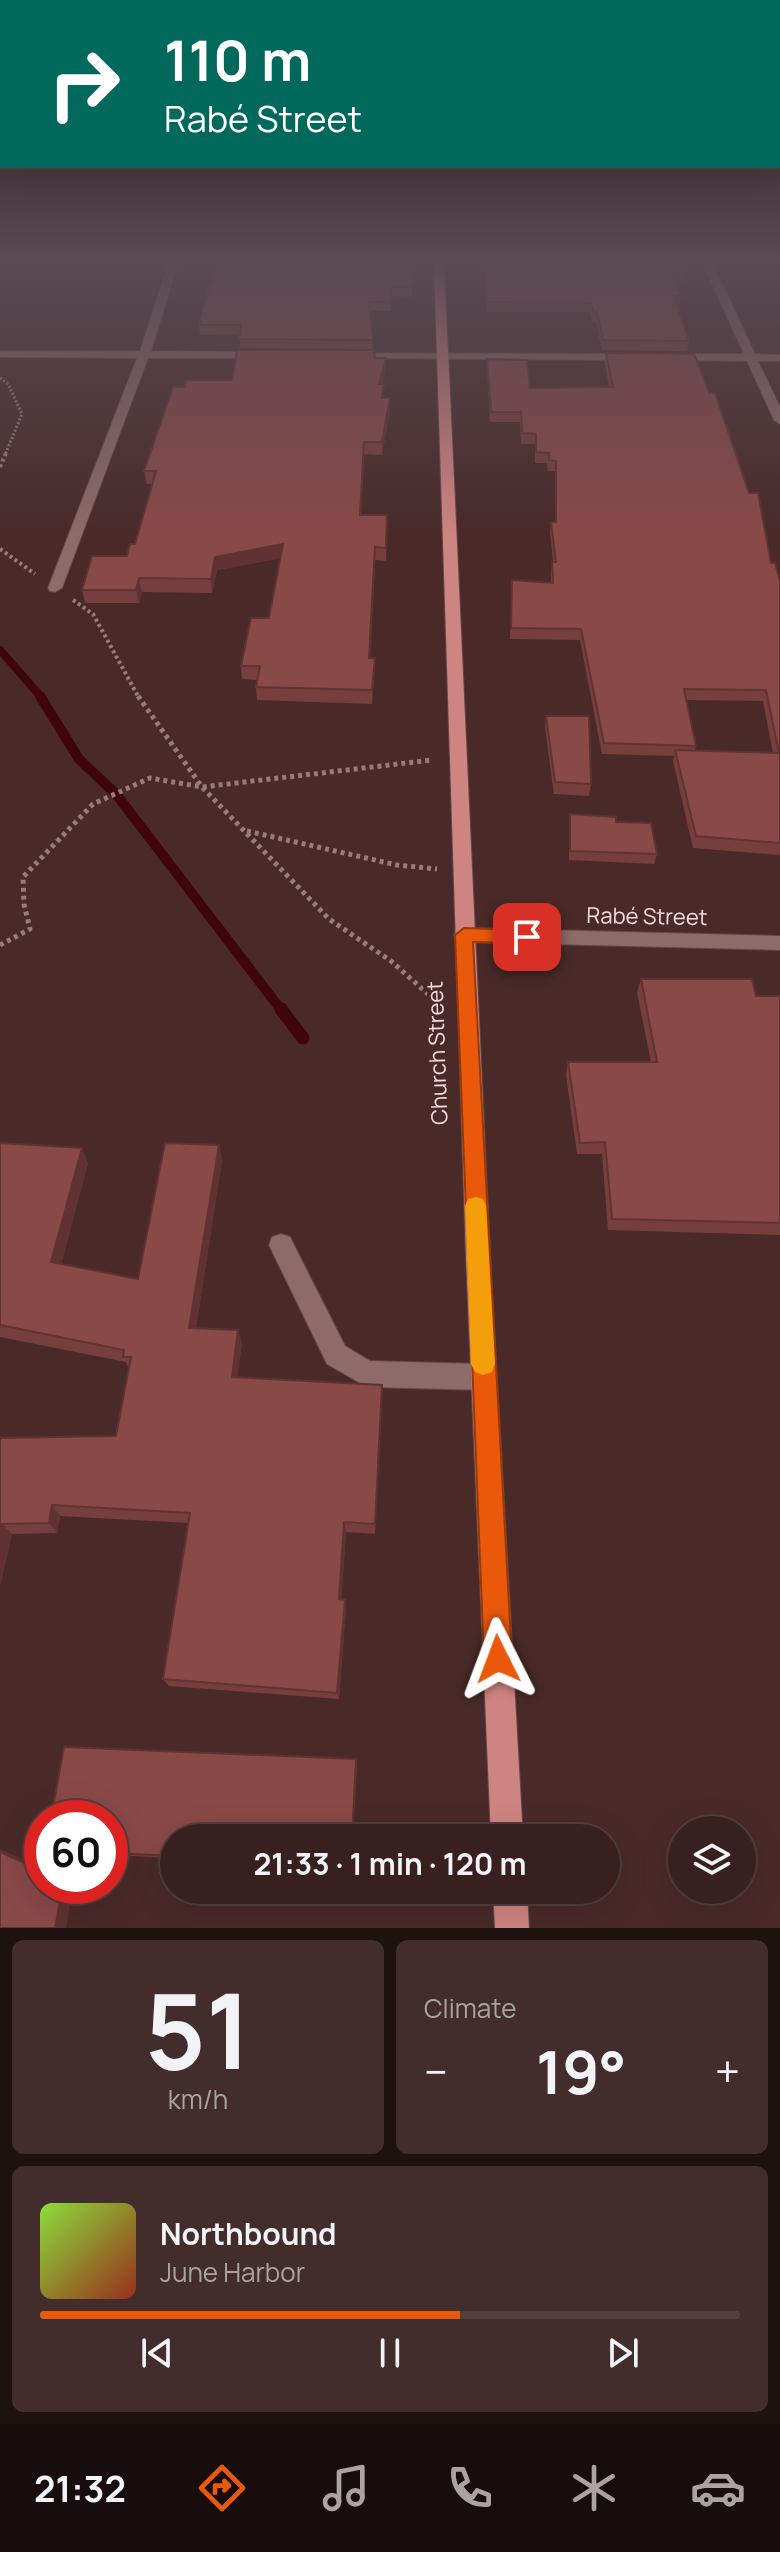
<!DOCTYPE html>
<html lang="en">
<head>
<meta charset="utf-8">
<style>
  :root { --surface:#37201f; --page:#422d2c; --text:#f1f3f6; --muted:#aaa3a4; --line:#513e3d; --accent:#ea580c }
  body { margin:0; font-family:Manrope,sans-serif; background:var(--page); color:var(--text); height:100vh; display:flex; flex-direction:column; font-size:30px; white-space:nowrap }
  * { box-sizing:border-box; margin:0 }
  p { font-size:26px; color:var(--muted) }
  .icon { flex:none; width:44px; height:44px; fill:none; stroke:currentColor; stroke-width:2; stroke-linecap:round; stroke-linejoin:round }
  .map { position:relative; height:1928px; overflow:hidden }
  .side { display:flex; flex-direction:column; gap:12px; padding:12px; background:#1e1211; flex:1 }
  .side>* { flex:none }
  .hud { position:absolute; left:0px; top:0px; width:780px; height:168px; box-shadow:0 8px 32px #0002,0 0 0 2px var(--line); background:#00695c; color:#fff; overflow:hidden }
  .controls { position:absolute; left:668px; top:1816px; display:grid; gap:16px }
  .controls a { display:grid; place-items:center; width:88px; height:88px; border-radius:50%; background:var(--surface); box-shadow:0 8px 32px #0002,0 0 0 2px var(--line); font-size:40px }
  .speed { position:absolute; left:24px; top:1800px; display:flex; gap:16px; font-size:40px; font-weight:700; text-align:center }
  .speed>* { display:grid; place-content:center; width:104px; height:104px; border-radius:50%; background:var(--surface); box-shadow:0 8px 32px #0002,0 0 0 2px var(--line); line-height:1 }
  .speed .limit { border:12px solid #d22; background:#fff; color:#111 }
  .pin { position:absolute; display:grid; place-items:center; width:68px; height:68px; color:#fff; margin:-34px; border-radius:16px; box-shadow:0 4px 12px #0006 }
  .me { position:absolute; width:88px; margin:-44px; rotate:357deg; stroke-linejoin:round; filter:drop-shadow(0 0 6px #0008) }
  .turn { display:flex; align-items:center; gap:28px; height:168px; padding:0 32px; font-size:36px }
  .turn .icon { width:104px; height:104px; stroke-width:2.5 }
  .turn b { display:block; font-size:56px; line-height:68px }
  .big { font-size:60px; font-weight:700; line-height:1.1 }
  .side .widget { flex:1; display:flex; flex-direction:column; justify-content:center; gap:12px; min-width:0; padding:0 28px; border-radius:12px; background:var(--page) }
  .side .dial { align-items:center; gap:0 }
  .dial b { font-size:104px; line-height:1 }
  .song { display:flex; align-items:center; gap:24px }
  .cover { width:96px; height:96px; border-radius:12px; background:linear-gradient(135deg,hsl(90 70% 55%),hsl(10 70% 35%)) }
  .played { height:8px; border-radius:4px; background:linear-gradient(90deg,var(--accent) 60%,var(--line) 60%) }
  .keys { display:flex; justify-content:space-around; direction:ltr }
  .heat { display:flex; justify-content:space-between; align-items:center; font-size:44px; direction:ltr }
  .side .tiles { flex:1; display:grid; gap:12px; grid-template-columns:1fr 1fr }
  .widget:last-child { grid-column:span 2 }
  .trip { position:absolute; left:160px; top:1824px; width:460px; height:80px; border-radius:40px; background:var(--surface); box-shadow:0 8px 32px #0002,0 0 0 2px var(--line); font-weight:700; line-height:80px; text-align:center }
  .menu { display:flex; height:128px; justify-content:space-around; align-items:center; background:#160d0c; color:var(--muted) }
  .menu .icon { width:56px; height:56px }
  .menu .current { color:var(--accent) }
  .menu b { font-size:36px; color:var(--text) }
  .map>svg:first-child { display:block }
</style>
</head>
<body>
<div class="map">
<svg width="780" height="1928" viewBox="0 0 780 1928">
  <rect width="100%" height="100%" fill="#492a29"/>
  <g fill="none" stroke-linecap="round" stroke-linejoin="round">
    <path stroke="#40050b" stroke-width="8" d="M 0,650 L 42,698"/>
    <path stroke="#40050b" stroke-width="10" d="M 40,696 L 79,759 L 116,794 L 282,1011"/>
    <path stroke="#40050b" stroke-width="13" d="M 281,1009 L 303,1038"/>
    <defs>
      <path id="minor" d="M 168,264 L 178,264 L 151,351 L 264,352 L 270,355 L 264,358 L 148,358 L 62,588 L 55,592 L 50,591 L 48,588 L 137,358 L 0,357 L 0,351 L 140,351 Z
        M 703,264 L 713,264 L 755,354 L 780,355 L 780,361 L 758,361 L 780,407 L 780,424 L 774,420 L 747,361 L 668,360 L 662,357 L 668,354 L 744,354 Z
        M 344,353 L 632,354 L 638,357 L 632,360 L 348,358 L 342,355 Z
        M 464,928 L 780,936 L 780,950 L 464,942 L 457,940 L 454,935 L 457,930 Z
        M 281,1234 L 290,1237 L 345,1346 L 370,1361 L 484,1364 L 493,1368 L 497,1377 L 493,1386 L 484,1390 L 367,1387 L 327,1364 L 269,1245 L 272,1237 Z"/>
      <path id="major" d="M 434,264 L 444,264 L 490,1256 L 523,1838 L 491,1838 L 466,1256 Z
        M 493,1890 L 527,1890 L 529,1928 L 495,1928 Z"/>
    </defs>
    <use href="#minor" stroke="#614746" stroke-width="2"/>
    <use href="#major" stroke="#614746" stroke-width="2"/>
    <path stroke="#967c7b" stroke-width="3" stroke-dasharray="2 2" stroke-linecap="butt" d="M 0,378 L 8,384 L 22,414 L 5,455"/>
    <path stroke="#967c7b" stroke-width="4" stroke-dasharray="3 3" stroke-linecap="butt" d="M 0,467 L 6,453
      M 0,549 L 35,574
      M 73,600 L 93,614 L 139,698"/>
    <path stroke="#967c7b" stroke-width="5" stroke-dasharray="4 4" stroke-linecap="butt" d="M 138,696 L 202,787 L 329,919 L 391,961 L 438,1003
      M 247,831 L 397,865 L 437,869
      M 0,945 L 30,929 L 24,904 L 23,877 L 93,804 L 150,778 L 202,787 L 432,760"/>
    <use href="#minor" fill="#8e6a68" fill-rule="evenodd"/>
    <use href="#major" fill="#ce8481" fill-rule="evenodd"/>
  </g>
  <path fill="#763f3d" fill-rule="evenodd" d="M 412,264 L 412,297 L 391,296 L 391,311 L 370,311 L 373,349 L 240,348 L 240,334 L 200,335 L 199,325 Z
    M 485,265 L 686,272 L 684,282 L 676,282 L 681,296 L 679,306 L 677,306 L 689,341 L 687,351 L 602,350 L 596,322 L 592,322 L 590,312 L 486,312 Z
    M 606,353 L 771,563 L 780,581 L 780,855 L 693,848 L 673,761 L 674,756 L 602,754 L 580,640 L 510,639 L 512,580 L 551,583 L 551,573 L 552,562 L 553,562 L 550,532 L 551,522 L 555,522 L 555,471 L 548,471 L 547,463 L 535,463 L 535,444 L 521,444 L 520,422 L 490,422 L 487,369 L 487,359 L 530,388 L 609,387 L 605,363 ZM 686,700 L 763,701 L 773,753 L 695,750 L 696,746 Z
    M 375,358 L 386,370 L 382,384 L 384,398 L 390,410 L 382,455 L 364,454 L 361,515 L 387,515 L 386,561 L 375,560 L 370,658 L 375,658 L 372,704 L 257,700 L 256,687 L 257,680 L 242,679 L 241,666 L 269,618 L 281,558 L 217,570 L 212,593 L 142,592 L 139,603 L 85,603 L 82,590 L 127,556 L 135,544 L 152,484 L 147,484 L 144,471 L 185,387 Z
    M 546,716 L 591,784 L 589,796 L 554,794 L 545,728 Z
    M 570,814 L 616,822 L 657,854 L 654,864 L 569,860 L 569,823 Z
    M 641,979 L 756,996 L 780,996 L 780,1235 L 608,1230 L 602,1154 L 577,1154 L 566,1075 L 568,1062 L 651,1062 L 637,992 Z
    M 0,1143 L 88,1163 L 61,1264 L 138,1279 L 222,1160 L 196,1328 L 242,1343 L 237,1377 L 382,1397 L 375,1534 L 346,1532 L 341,1599 L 346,1608 L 339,1699 L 169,1686 L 163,1679 L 188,1523 L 60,1516 L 57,1533 L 12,1534 L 0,1586 L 0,1438 L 116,1436 L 129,1369 L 126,1362 L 0,1337 Z
    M 356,1759 L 357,1763 L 353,1838 L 174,1838 L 174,1858 L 110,1855 L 110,1818 Z"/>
  <path fill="#603332" d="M 386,358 L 386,370 L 379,396 L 379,384 Z
    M 390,398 L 390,410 L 382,455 L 382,442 Z
    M 283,544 L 284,558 L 217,570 L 212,593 L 211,579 L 215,557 Z
    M 375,547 L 375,560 L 370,671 L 369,658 Z
    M 139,578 L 142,592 L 139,603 L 136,590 Z
    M 375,658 L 375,671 L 372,704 L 372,690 Z
    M 219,1145 L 222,1160 L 194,1341 L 189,1328 Z
    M 82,1148 L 88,1163 L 58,1276 L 51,1262 Z
    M 238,1330 L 242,1343 L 235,1389 L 232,1377 Z
    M 382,1385 L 382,1397 L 375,1534 L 375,1524 Z
    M 52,1505 L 60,1516 L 57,1533 L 49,1523 Z
    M 344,1522 L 346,1532 L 341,1608 L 339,1599 Z
    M 2,1524 L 12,1534 L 0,1586 L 0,1533 Z
    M 345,1600 L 346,1608 L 339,1699 L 337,1693 Z
    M 356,1759 L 357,1763 L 353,1838 L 352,1838 Z
    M 0,1849 L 42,1868 L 42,1871 L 0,1852 Z
    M 63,1886 L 73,1886 L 66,1928 L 55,1928 Z"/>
  <path fill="#894947" stroke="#603332" stroke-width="2" d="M 220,264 L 412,264 L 412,287 L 391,287 L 391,302 L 369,302 L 373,340 L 239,339 L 241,325 L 199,325 L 207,292 Z
    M 682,264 L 686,272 L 673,272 L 681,296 L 674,296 L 689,341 L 603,340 L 597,312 L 594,312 L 591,303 L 487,302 L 485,265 Z
    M 237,350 L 374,350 L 375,358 L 386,358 L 379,384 L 384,384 L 382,398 L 390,398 L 382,442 L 364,442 L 360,515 L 387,515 L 386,548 L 375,547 L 369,658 L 375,658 L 372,690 L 256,687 L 260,666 L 241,666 L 251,618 L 269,618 L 283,544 L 215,557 L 211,579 L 139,578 L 136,590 L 82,590 L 92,556 L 127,556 L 130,544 L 135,544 L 156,471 L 144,471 L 173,387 L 185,387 L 186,380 L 232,380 Z
    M 606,353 L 694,354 L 709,393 L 715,393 L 749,493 L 758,493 L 771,563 L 775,563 L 780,581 L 780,843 L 696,836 L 675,750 L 779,753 L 766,690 L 684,689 L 696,746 L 604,743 L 581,629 L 511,628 L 512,580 L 553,583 L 552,562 L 556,562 L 551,522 L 556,522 L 556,461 L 549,460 L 549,453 L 536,452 L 536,434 L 522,433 L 521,412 L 491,412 L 487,359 L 527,360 L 530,388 L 613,387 Z
    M 546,716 L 589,716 L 591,784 L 555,782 Z
    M 570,814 L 616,817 L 616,822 L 651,823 L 657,854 L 570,851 Z
    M 641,979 L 752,979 L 756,996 L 780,996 L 780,1223 L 612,1219 L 605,1142 L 580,1143 L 568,1062 L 657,1062 Z
    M 0,1143 L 82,1148 L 51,1262 L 138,1279 L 165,1143 L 219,1145 L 189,1328 L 238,1330 L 232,1377 L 382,1385 L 375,1524 L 344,1522 L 339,1599 L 345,1600 L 337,1693 L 163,1679 L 190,1513 L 52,1505 L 49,1523 L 2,1524 L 0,1533 L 0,1438 L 116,1436 L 131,1357 L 123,1357 L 124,1350 L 0,1325 Z
    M 64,1747 L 356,1759 L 352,1838 L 174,1838 L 174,1856 L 110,1853 L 110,1818 L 51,1818 Z
    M 0,1852 L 42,1871 L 42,1886 L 63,1886 L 55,1928 L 0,1928 Z"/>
  <linearGradient id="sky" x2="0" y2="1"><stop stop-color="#281717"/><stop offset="0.49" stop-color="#594a54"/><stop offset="1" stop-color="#594a54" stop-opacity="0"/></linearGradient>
  <rect width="780" height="534" fill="url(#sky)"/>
  <path fill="#ea580c" stroke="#983908" stroke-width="2" d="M 464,928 L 527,930 L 536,937 L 527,943 L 473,942 L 512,1659 L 508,1669 L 498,1673 L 488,1669 L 484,1659 L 455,935 Z"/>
  <path fill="#f59e0b" d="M 476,1197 L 483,1199 L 486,1206 L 495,1364 L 492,1372 L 483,1375 L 475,1372 L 471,1364 L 465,1206 L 468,1199 Z"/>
  <g text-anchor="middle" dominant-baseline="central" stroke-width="8" stroke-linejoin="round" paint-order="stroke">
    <g font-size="22" fill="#f1dcdb" stroke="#492a29">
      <text transform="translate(647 916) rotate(1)">Rabé Street</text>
      <text transform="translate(437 1053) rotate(-92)">Church Street</text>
    </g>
  </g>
</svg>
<div class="controls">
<a><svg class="icon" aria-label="layers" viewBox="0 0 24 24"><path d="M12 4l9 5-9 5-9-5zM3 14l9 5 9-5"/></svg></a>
</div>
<div class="speed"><div class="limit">60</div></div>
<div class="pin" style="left:527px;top:937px;background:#d93025"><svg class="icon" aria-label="arrive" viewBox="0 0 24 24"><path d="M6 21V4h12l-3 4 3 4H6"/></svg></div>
<svg class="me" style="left:498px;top:1659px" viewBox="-20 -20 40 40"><path d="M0-17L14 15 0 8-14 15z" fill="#ea580c" stroke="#fff" stroke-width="4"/></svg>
<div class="trip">21:33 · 1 min · 120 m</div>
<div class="hud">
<div class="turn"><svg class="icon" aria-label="right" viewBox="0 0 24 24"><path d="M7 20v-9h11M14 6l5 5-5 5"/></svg><div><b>110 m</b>Rabé Street</div></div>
</div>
</div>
<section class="side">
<div class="tiles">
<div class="widget dial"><b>51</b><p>km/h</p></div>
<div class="widget"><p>Climate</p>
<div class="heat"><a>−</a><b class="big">19°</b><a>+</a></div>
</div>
<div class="widget">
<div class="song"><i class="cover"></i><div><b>Northbound</b><p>June Harbor</p></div></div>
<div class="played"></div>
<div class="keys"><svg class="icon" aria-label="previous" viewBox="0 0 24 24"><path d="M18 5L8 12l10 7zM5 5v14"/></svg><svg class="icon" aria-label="pause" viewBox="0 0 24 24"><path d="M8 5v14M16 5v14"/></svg><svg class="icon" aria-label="next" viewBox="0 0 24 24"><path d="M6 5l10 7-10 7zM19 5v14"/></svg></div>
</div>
</div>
</section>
<nav class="menu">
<b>21:32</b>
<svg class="icon current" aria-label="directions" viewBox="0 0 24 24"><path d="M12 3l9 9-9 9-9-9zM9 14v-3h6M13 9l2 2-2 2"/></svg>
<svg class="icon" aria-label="music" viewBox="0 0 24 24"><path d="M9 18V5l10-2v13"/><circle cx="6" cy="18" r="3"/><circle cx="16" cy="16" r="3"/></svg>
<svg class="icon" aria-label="phone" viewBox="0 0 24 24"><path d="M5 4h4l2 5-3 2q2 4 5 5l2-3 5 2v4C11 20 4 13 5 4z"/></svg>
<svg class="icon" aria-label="climate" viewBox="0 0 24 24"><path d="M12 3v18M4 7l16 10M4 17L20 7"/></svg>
<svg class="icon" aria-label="car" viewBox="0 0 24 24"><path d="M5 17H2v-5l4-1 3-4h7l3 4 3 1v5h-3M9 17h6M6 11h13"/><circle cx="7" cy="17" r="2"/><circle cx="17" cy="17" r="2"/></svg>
</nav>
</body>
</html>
